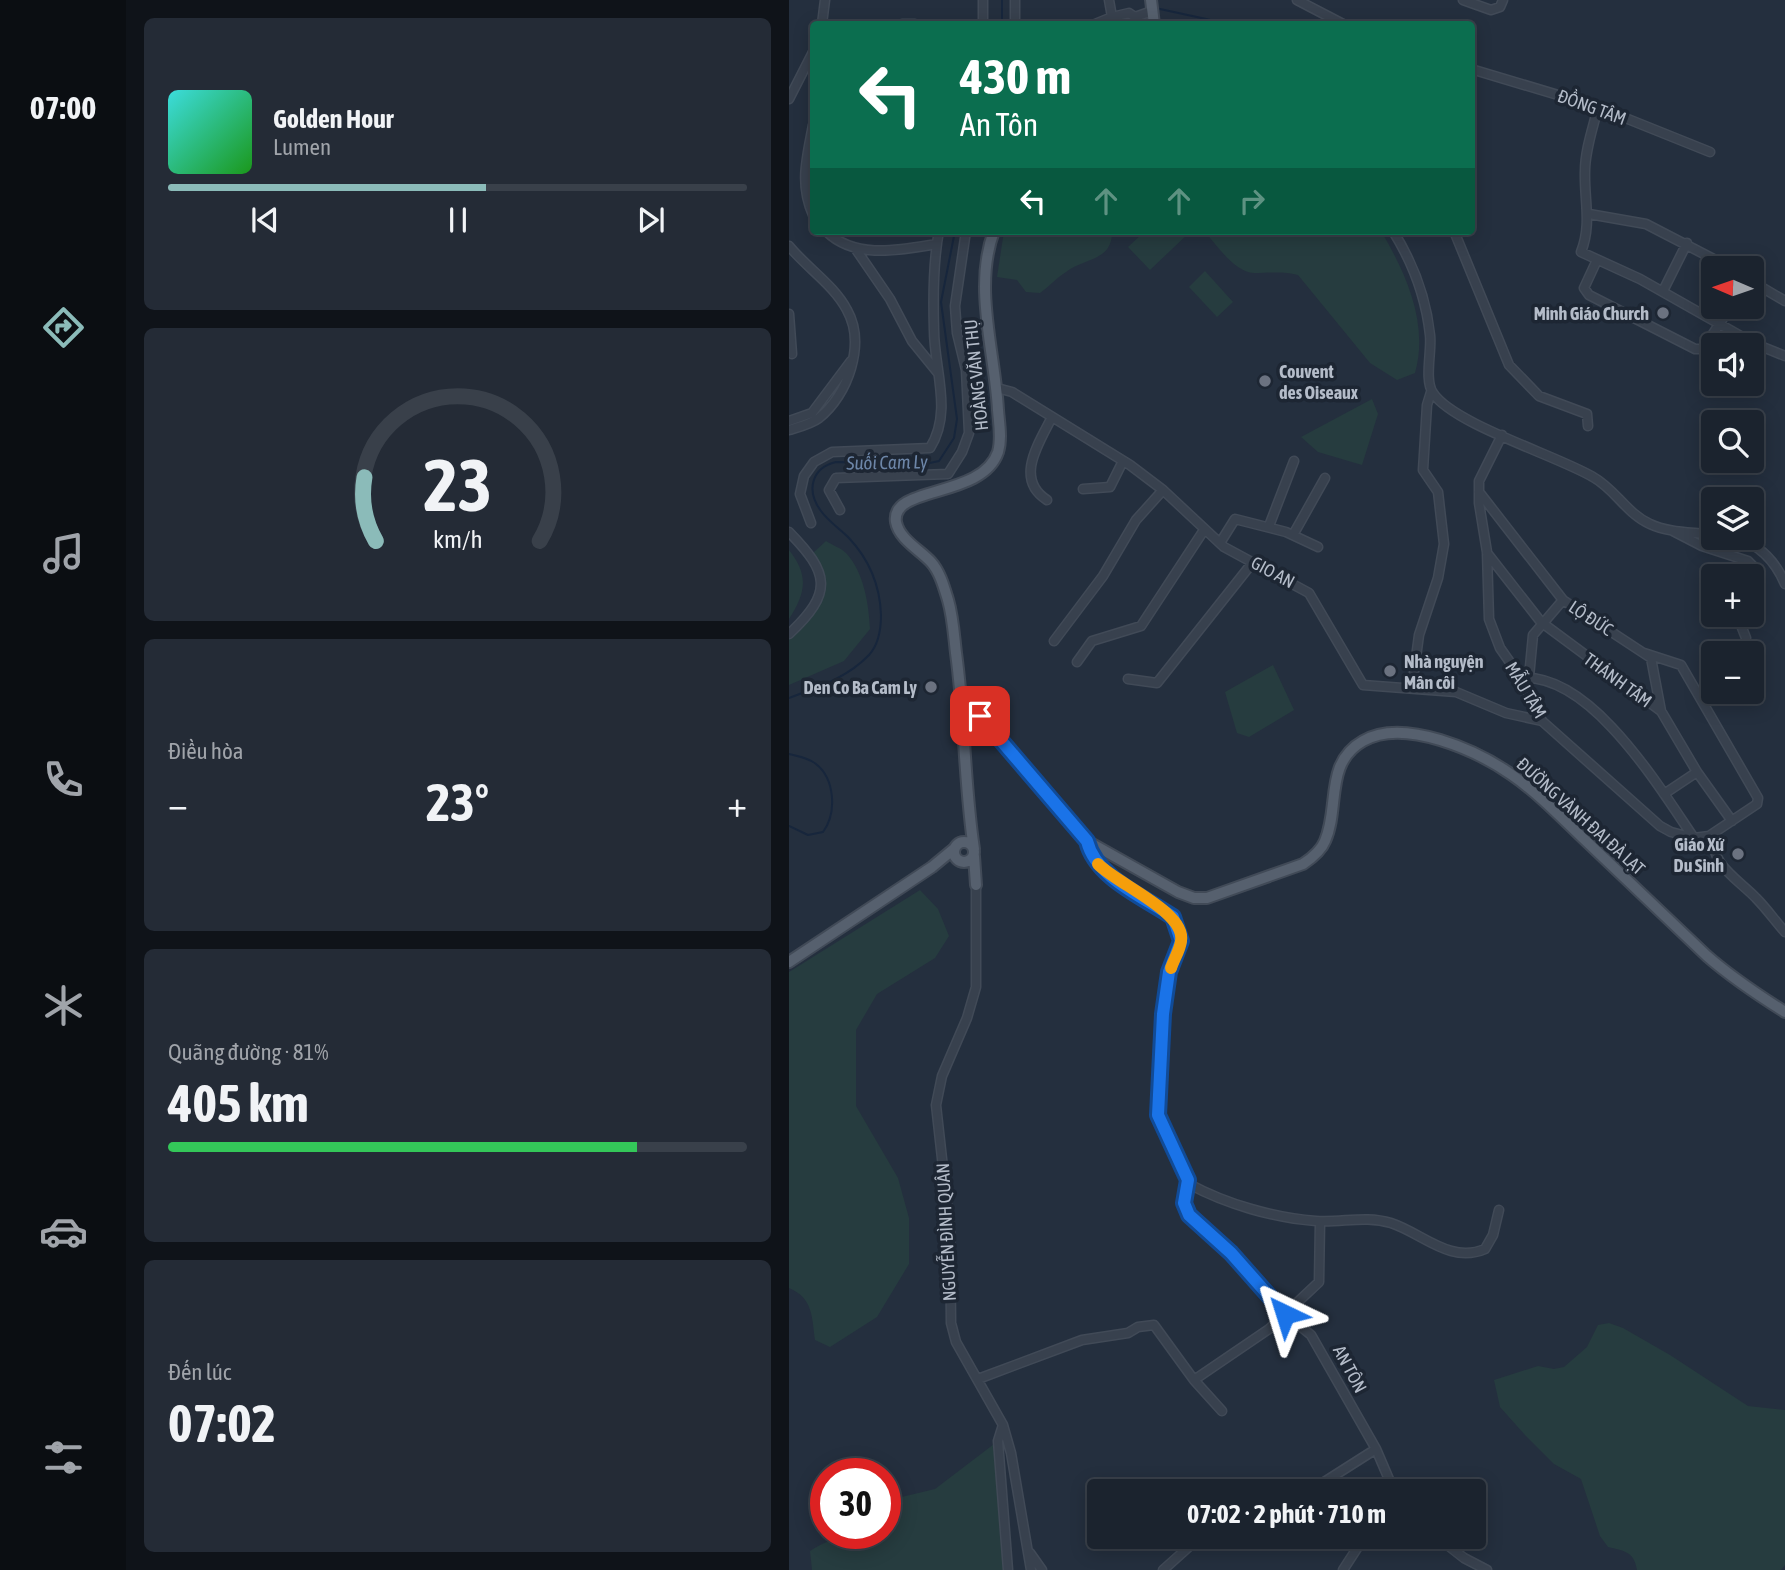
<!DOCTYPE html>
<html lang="vi">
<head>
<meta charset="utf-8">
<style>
  :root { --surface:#1b232e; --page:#242b36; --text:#f1f3f6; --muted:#a0a4aa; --line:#39404a; --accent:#8bbbb9 }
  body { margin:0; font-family:"Asap Condensed",sans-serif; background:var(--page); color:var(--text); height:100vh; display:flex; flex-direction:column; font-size:26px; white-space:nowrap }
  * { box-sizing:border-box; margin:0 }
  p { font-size:23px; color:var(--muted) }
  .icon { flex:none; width:38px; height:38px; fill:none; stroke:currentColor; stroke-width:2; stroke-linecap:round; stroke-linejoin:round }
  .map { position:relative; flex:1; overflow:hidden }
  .drawer { display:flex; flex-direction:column; gap:18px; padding:18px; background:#0f1319; width:663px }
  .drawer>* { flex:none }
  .top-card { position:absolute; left:21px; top:21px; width:665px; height:214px; border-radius:7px; box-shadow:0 4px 18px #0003,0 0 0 2px var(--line); background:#0b6e4f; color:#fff; overflow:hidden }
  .needle { width:46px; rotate:272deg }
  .controls { position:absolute; left:912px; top:256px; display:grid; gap:14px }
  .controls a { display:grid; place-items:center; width:63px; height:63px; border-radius:7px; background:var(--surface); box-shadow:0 4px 18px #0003,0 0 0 2px var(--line); font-size:35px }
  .speed { position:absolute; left:21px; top:1458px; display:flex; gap:14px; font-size:35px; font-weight:700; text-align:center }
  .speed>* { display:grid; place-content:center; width:91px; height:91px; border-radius:50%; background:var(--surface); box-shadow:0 4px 18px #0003,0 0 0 2px var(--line); line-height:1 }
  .speed .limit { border:10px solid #d22; background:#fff; color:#111 }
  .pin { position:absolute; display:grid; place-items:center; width:60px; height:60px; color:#fff; margin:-30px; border-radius:14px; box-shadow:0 4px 10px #0006 }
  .me { position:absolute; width:77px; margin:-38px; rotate:319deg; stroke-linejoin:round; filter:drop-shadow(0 0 5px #0008) }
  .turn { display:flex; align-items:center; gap:24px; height:147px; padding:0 35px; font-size:32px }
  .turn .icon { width:91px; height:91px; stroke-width:2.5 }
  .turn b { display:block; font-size:49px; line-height:60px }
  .lanes { display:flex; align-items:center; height:66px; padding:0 35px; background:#0003; justify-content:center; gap:35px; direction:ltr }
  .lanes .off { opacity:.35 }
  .big { font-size:52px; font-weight:700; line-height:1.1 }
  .drawer .tile { flex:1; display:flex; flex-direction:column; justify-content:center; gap:10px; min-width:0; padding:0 24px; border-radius:10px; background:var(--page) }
  .drawer .dial { align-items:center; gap:0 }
  .dial svg { height:182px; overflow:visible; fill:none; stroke:var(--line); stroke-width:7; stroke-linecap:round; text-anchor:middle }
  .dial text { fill:var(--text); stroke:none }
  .song { display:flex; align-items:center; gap:21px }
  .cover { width:84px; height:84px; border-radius:10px; background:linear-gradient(135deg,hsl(180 70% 55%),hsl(120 70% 35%)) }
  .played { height:7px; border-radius:4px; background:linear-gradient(90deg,var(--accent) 55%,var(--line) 55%) }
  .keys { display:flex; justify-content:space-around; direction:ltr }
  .heat { display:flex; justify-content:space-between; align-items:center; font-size:38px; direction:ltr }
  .charge { height:10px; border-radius:5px; background:linear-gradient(90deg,#34c759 81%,var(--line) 0) }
  .trip { position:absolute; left:298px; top:1479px; width:399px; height:70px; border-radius:7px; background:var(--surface); box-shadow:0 4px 18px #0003,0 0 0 2px var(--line); font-weight:700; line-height:70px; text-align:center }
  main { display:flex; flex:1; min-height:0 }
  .dock { display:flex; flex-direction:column; width:126px; justify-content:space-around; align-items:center; background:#0b0e12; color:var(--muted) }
  .dock .icon { width:49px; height:49px }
  .dock .active { color:var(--accent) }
  .dock b { font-size:32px; color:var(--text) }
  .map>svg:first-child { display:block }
</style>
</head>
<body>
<main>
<nav class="dock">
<b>07:00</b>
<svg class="icon active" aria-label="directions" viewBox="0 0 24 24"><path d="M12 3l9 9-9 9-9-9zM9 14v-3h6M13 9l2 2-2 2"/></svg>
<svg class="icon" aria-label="music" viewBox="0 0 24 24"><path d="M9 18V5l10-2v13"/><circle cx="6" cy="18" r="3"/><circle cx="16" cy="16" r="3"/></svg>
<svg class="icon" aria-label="phone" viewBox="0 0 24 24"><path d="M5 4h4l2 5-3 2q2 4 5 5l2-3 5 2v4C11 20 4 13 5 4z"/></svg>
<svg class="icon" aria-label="climate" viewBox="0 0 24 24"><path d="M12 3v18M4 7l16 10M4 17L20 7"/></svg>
<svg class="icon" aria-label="car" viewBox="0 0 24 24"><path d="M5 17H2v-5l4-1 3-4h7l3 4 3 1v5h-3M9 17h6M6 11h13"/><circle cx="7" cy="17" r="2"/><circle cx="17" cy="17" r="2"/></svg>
<svg class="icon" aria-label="filters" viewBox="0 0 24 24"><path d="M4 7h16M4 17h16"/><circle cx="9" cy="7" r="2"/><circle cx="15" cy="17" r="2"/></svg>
</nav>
<section class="drawer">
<div class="tile">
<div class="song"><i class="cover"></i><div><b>Golden Hour</b><p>Lumen</p></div></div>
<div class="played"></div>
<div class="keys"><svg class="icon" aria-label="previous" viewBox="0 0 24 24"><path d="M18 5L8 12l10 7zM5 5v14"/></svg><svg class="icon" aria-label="pause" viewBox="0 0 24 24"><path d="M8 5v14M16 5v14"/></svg><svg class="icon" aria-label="next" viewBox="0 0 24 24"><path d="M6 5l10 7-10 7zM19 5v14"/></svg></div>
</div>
<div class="tile dial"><svg viewBox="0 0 100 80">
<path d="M14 69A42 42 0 1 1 86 69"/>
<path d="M14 69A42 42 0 0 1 9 41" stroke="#8bbbb9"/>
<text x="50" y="56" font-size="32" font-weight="700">23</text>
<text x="50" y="72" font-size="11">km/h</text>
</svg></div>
<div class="tile"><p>Điều hòa</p>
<div class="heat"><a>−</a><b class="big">23°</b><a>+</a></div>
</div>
<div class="tile"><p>Quãng đường · 81%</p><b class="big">405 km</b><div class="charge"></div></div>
<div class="tile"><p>Đến lúc</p><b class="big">07:02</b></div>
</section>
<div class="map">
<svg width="996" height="1570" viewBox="0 0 996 1570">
  <rect width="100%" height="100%" fill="#242f3e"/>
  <path fill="#263c3f" d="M 215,231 L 323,231 C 324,261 295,258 277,272 C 267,278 260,287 251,293 L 237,292 L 228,280 L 208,277 Z
    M 356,231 L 400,231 L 401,232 L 361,270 L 339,247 Z
    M 415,231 L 592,231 C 617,273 640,324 626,373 L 608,380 L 581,363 L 509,275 C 494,271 481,273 465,273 C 445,272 428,245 415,231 Z
    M 416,271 L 444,302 L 428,317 L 400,287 Z
    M 583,399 L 589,414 L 573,465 L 529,452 L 512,437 Z
    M 37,541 C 43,545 52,548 57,553 C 75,572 80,605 81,629 L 55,661 L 0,685 L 0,637 L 32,594 L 35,571 L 24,553 Z
    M 0,550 C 20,575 17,593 0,619 Z
    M 484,665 L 505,710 L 460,737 L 448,733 L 436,692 Z
    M 131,890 L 149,909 L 160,936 L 146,958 L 88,994 L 67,1030 L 67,1106 L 109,1178 L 120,1218 L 120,1264 L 88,1317 L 41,1347 L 26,1340 C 23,1317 24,1298 0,1288 L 0,972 Z
    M 820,1323 L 834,1328 L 881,1355 L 959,1406 L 996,1410 L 996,1565 L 992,1570 L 848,1570 C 845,1551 835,1551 819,1547 L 811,1536 L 792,1479 L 765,1464 L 736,1435 L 711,1407 L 705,1380 L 749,1366 L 765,1369 L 775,1367 L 798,1347 L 809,1325 Z
    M 209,1441 L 216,1570 L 23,1570 L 21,1551 C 45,1535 68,1533 96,1533 L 96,1501 L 146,1489 Z"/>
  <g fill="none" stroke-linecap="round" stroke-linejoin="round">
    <path stroke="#17263c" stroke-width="2" d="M 371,9 L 440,24
      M 213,24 L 213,0
      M 319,24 L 337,18
      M 0,698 C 29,687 58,678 80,655 C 90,644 92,629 92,615 C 91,585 80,559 59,537 C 51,529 39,521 32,511 C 17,491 22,468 47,462 L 136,464 L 150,461 L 165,438 L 168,419 L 152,302 L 166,231
      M 0,754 C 9,756 20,758 27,764 C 46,779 48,813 34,832 L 19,835 L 0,826"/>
    <defs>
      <path id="minor" d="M 508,0 L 554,24
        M 674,0 L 702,10 L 711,7 L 714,0
        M 323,17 L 340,13 L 346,17 L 363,11
        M 33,24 L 36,0
        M 113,24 L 126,24
        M 194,24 L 194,0
        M 226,24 L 226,0
        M 306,24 L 323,17 L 320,0
        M 682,69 L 809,107 L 921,152
        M 0,99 L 24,52
        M 809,107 C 804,128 796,150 796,171 C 795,200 803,224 792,252 L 851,279 L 964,343 L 996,356
        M 24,125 C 18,157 10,184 24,215
        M 800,214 L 857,224 L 942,268
        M 37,231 C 66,260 111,250 148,244
        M 604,231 C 624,263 637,298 641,335 C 643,351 635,380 644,393 C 664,424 769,456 804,477 C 826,489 838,514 861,524 C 880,533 904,532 924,535
        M 665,231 L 720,365 L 750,396 L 798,414 L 799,426
        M 0,246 C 18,268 45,285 58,310 C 77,344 59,395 30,418 C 22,424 10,427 0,430
        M 66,248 L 101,299 L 123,341 L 149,373
        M 808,260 L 795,288 L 800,295 L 906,349 L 914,349 L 942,306
        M 962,281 L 996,301
        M 874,291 L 898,243
        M 0,314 L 3,354
        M 208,388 L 223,392 L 341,465 L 374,490 L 435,547 L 520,593 L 574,685 L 667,692 L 717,713 L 753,721
        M 0,421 L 23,413 L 62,361
        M 713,435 L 690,481 L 690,503 L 698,552 L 700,619 L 711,648 L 732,678 L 753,721 L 871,826 L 882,832 L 905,838 L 920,836 L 968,804 L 969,798 L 892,665 L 855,653
        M 294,489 L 321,487 L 334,461
        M 690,492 L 774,600 L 862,658 L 872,711
        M 258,500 C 225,479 250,443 263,417
        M 51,510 L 40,490 L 47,478 L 159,474 L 173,452 L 180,433 L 177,370 L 168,333 L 166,306 L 177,231
        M 22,523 L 11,494 L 15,476 L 25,462 L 43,452 L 141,448 C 164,412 145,369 145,330 C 144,298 144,262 150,231
        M 480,526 L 505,461
        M 884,531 L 913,546 L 959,561 C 972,572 970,585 962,599
        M 0,532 C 40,573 45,592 0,634
        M 504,535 L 536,478
        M 945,537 C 970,544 986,560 996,584
        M 431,543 L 446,519 L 497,532 L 529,547
        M 698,553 L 752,622 L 872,711 L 908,772 L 943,821
        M 953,614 L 950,620 L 957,638
        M 265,641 L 314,576 L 347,520 L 374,490
        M 288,662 L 303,641 L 352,626 L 415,530
        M 740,677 L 744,635 L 774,600
        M 732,678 C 802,673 870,787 905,838
        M 339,679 L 368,683 L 464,562
        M 623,687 L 630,635 L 649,578 L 655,544 L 649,492 L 634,470 L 638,405 L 642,392
        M 875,794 L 908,772
        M 926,833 C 918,863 949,879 967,898 C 978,909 986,921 996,932
        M 298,841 C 310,889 376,891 392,934 L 380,972 L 374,1014 L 368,1098 L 371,1122 L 399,1180 L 396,1209 L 406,1222 L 442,1253 L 496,1314 L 522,1335 L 587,1449 L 605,1491
        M 187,885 L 187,987 L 178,1018 L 153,1076 L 147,1105 L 161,1230 L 162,1323 L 167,1342 L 214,1425 L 222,1453 L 242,1570
        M 400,1184 C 437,1204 485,1218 527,1221 C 553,1223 576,1215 602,1223 C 633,1233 661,1264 696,1249 L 704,1235 L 710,1210
        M 189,1379 L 293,1340 L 339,1333 L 349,1327 L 365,1325 L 405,1380 L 433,1411
        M 405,1380 L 480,1329 L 530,1282 L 531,1222
        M 214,1425 L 209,1441 L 219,1570
        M 521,1491 L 587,1449
        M 647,1536 L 675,1558 L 698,1570
        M 241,1553 L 253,1570
        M 374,1570 L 412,1536
        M 554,1570 L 576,1536"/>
      <path id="major" d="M 362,0 L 365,24
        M 172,696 L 298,841 L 389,892 L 405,898 L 418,898 L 514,864 C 523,858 532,851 536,841 C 551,807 535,763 574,741 C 615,717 689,751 723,775 C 749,793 772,817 795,839 C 836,878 877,917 918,956 C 942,977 969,995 996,1012
        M165 852a10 10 0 1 1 20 0a10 10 0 1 1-20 0Z
        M 185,849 C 175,784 176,718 167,653 C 165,636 164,617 159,600 C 155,587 151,572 142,562 C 131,550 110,539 107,522 C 101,485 193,499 209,452 C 213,439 210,423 209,410 C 206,352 184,287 205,231
        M 185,856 L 187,885
        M 0,962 L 143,867 L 166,848"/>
    </defs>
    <use href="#minor" stroke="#414a57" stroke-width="11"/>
    <use href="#major" stroke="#414a57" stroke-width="14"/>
    <use href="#minor" stroke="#38414e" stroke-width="8"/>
    <use href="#major" stroke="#56606e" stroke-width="10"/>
  </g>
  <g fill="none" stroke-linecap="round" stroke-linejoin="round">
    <defs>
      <path id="route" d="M 191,716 L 298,841 C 307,878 355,897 384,917 L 392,941 L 380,972 L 374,1014 L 369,1115 L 399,1180 L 395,1203 L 400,1215 L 442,1253 L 496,1314"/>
    </defs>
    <use href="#route" stroke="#114b97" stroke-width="18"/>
    <use href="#route" stroke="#1a73e8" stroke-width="12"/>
    <path stroke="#f59e0b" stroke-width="12" d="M 309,864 C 328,884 397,912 392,941 C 391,950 385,959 382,968"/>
  </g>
  <g fill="#6b7280" stroke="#1d2633" stroke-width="2.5">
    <circle cx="874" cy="313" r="7"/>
    <circle cx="476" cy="381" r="7"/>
    <circle cx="601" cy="671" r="7"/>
    <circle cx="142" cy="687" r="7"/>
    <circle cx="949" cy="854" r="7"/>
  </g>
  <g text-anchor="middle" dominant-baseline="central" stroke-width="7" stroke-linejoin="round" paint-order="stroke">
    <g font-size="18" fill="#b4bcc9" stroke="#1d2633">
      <text transform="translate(803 107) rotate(20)">ĐỒNG TÂM</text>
      <text transform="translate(187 375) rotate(-96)">HOÀNG VĂN THỤ</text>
      <text transform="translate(484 572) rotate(28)">GIO AN</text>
      <text transform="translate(802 618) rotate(33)">LỘ ĐỨC</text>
      <text transform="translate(829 680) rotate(36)">THÁNH TÂM</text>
      <text transform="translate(737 690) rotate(59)">MẪU TÂM</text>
      <text transform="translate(792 816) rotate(42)">ĐƯỜNG VÀNH ĐAI ĐÀ LẠT</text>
      <text transform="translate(157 1232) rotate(-93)">NGUYỄN ĐÌNH QUÂN</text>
      <text transform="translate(561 1369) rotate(62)">AN TÔN</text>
    </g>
    <g font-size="18" font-weight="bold" fill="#b4bcc9" stroke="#1d2633" text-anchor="end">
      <text x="860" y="313">Minh Giáo Church</text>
      <text x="490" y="371" text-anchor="start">Couvent<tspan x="490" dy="21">des Oiseaux</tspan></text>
      <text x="615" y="661" text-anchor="start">Nhà nguyện<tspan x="615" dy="21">Mân côi</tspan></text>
      <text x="128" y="687">Den Co Ba Cam Ly</text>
      <text x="935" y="844">Giáo Xứ<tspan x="935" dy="21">Du Sinh</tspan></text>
    </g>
    <g font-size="19" font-style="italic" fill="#6d86a8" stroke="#1d2633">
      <text transform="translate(98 462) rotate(-1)">Suối Cam Ly</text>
    </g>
  </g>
</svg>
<div class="controls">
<a><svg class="needle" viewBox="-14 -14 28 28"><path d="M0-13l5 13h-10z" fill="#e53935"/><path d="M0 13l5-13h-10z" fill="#a0a4aa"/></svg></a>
<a><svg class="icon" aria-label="sound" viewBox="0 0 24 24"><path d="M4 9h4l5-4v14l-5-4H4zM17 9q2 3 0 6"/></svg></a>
<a><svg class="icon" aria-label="search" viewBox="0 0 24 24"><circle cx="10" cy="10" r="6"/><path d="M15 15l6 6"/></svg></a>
<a><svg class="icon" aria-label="layers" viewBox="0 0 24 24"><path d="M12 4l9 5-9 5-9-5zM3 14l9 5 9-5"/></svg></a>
<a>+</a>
<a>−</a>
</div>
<div class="speed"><div class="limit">30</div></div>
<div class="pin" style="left:191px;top:716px;background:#d93025"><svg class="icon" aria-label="arrive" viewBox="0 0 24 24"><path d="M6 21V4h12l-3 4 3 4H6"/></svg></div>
<svg class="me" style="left:496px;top:1314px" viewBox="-20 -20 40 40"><path d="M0-17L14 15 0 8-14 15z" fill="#1a73e8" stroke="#fff" stroke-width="4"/></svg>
<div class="trip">07:02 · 2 phút · 710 m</div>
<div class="top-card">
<div class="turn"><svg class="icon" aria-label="left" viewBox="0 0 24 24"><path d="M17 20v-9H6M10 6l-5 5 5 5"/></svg><div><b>430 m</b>An Tôn</div></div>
<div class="lanes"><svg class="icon" aria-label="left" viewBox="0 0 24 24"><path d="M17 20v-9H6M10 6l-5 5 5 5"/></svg><svg class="icon off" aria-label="ahead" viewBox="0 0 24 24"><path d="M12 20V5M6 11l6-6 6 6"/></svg><svg class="icon off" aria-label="ahead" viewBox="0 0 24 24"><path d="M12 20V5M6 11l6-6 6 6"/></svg><svg class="icon off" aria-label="right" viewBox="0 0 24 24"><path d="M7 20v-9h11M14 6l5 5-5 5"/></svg></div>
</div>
</div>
</main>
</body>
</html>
